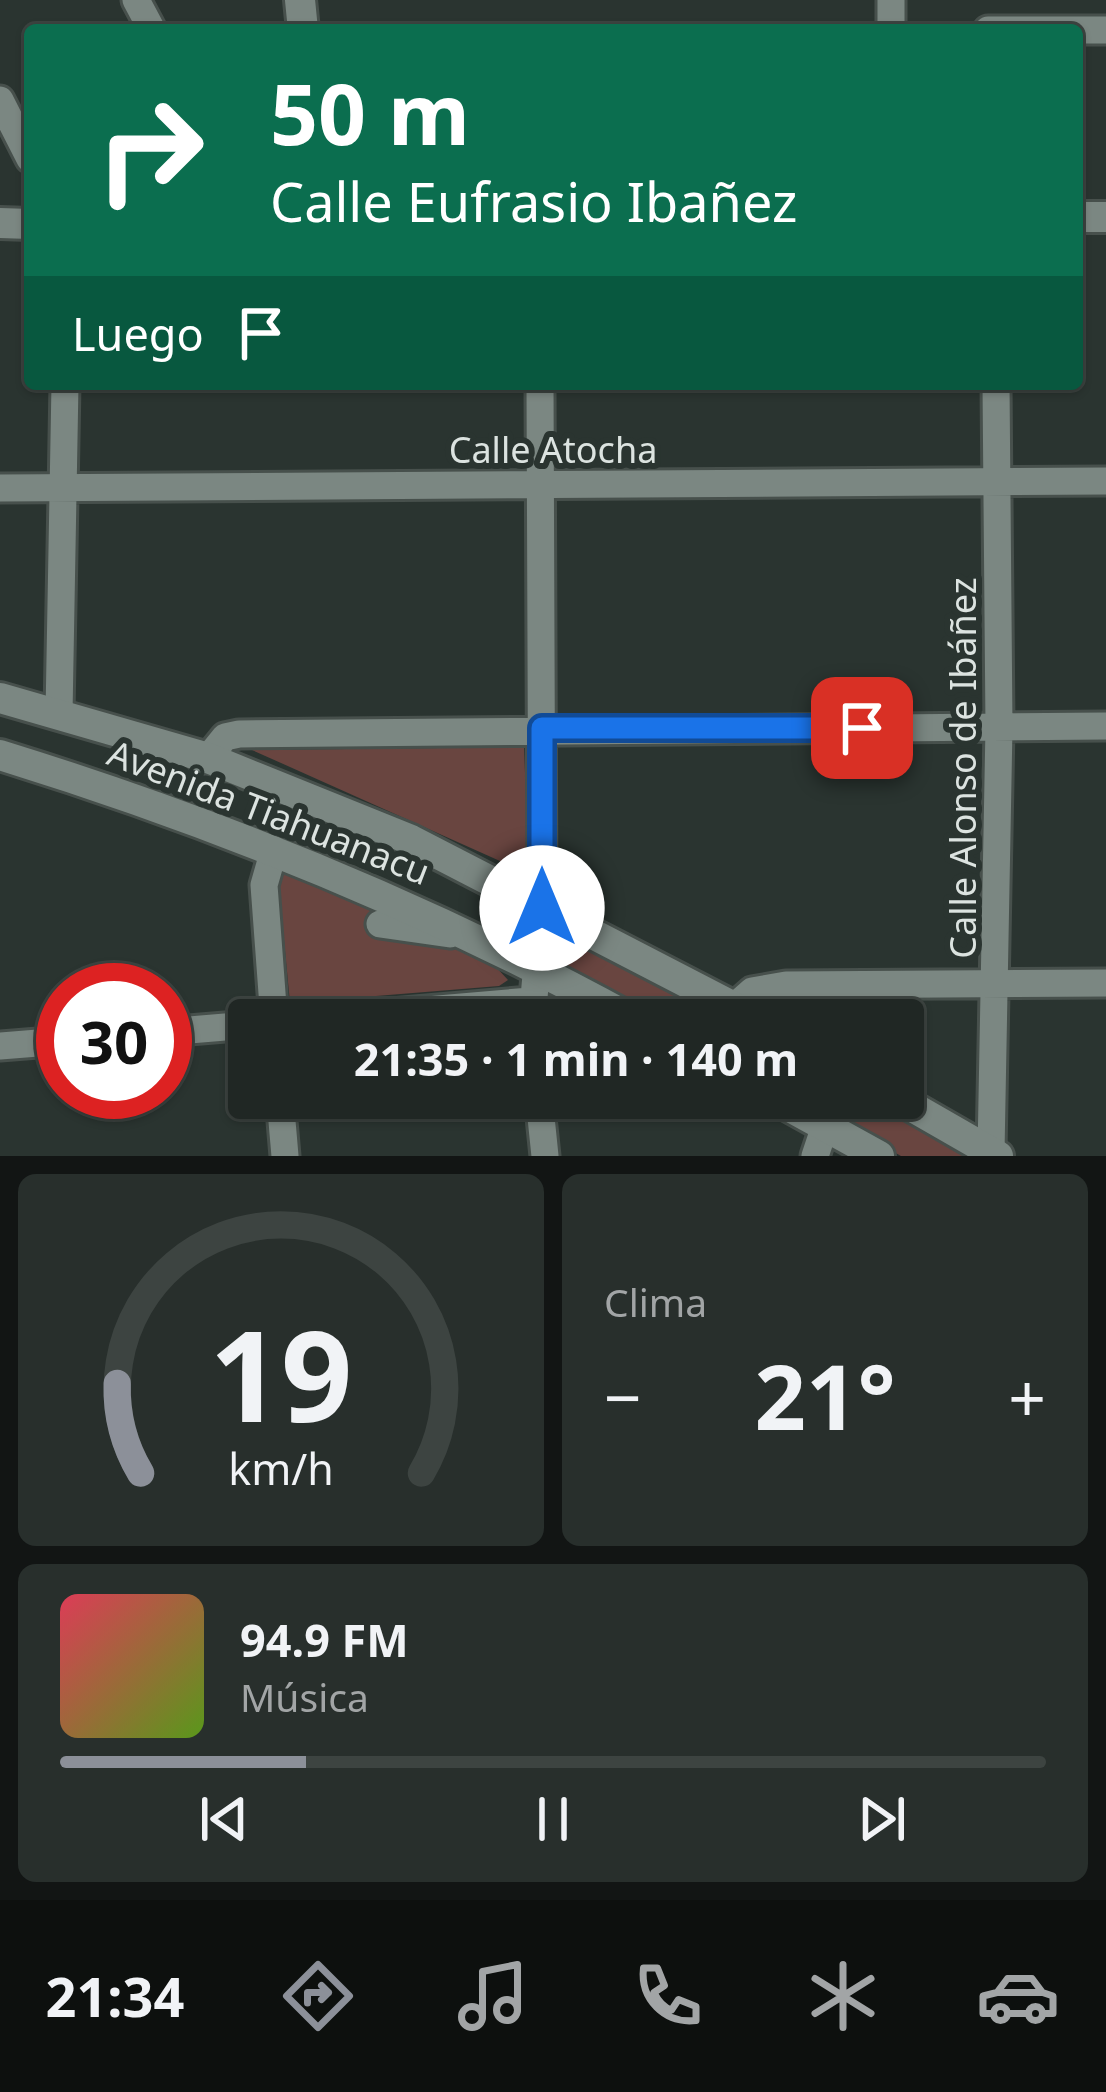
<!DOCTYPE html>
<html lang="es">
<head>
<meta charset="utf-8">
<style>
  :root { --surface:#202724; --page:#282f2c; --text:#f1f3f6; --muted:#a2a5a6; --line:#3d4441; --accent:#8c9099 }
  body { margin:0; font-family:"Noto Sans",sans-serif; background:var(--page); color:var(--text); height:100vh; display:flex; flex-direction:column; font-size:45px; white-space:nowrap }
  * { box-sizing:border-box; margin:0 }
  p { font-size:39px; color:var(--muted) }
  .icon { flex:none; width:66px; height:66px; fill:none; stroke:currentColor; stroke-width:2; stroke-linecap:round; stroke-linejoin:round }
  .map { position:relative; height:1156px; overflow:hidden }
  .drawer { display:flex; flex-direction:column; gap:18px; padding:18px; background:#121514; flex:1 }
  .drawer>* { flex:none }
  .top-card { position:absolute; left:24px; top:24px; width:1059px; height:366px; border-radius:12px; box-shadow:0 3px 9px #0004,0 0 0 3px var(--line); background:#0b6e4f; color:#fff; overflow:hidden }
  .speed { position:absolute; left:36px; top:963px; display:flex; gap:24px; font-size:60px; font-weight:700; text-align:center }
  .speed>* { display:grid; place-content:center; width:156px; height:156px; border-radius:50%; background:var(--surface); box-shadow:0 3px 9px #0004,0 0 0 3px var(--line); line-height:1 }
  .speed .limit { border:18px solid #d22; background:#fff; color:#111 }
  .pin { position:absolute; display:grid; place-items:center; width:102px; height:102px; color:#fff; margin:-51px; border-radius:24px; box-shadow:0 6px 18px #0006 }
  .me { position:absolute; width:132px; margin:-66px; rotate:0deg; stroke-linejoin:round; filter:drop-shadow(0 0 9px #0008) }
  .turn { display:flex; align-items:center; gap:42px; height:252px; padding:0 48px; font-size:54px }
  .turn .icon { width:156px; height:156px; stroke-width:2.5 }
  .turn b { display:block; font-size:84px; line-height:102px }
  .then { display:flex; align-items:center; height:114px; padding:0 48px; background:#0003; gap:24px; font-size:45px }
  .big { font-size:90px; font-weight:700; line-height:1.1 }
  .drawer .card { flex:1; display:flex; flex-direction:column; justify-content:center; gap:18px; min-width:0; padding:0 42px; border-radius:18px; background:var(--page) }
  .drawer .dial { align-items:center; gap:0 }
  .dial svg { height:312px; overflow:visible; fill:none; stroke:var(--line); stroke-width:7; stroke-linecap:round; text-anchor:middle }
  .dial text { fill:var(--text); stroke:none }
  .song { display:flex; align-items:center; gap:36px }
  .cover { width:144px; height:144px; border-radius:18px; background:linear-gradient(135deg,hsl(350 70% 55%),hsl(90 70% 35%)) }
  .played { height:12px; border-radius:6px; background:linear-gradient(90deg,var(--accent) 25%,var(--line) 25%) }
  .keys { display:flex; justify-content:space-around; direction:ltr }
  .heat { display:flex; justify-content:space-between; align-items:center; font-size:66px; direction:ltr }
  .drawer .tiles { flex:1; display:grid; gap:18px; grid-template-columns:1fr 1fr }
  .card:last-child { grid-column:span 2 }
  .trip { position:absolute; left:228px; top:999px; width:696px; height:120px; border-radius:12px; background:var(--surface); box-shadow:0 3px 9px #0004,0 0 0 3px var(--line); font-weight:700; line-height:120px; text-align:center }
  .tab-bar { display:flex; height:192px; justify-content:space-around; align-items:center; background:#0d100e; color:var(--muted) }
  .tab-bar .icon { width:84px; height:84px }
  .tab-bar .on { color:var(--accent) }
  .tab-bar b { font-size:54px; color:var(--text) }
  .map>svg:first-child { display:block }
</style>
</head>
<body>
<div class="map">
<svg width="1106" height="1156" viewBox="0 0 1106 1156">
  <rect width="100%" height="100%" fill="#2a3430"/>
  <path fill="#694540" d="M 524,747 L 529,874 L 252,750 Z
    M 277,867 L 496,967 L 508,980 L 499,986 L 290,1003 Z
    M 567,936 L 727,1020 L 660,1020 L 556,962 Z
    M 798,1098 L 863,1098 L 964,1156 L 901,1156 Z"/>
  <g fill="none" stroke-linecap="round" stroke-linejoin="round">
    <defs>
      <path id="street" d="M 136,0 L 152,30
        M 891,0 L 891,30
        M 988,30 L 1106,30
        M 0,100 L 30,159
        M 0,488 L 1106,481
        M 59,714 L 65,384
        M 208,758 L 225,737 L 239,734 L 1106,726
        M 274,850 L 264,885 L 274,1020
        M 380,924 L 450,934
        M 735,1006 L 752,991 L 786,985 L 1106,983
        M 310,1020 L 530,1001
        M 532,1020 L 542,908 L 540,384
        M 165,1032 L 249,1025
        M 0,1046 L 63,1041
        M 280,1098 L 285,1156
        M 539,1098 L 545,1156
        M 991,1152 L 999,727 L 996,384
        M 815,1156 L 825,1126"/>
      <path id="secondary" d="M 300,0 L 303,30
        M 1077,217 L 1106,217
        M 0,223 L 30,224
        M 0,698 L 208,758 L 411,840 L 759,1020
        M 0,755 C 220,823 431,909 633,1020
        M 774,1098 L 879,1156
        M 897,1098 L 998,1156"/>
    </defs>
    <use href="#street" stroke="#47504c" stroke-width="33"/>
    <use href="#secondary" stroke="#47504c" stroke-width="36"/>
    <use href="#street" stroke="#7b8782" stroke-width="27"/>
    <use href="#secondary" stroke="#7b8782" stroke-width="30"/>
  </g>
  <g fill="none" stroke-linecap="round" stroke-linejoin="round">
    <defs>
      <path id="route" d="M 542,908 L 542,728 L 862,728"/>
    </defs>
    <use href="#route" stroke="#114b97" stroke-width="30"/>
    <use href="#route" stroke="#1a73e8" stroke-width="21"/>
  </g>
  <g text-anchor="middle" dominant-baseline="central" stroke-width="12" stroke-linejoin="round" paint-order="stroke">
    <g font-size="36" fill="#dce3e0" stroke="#2a3430">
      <text x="553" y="449">Calle Atocha</text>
      <text transform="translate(962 768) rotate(-90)">Calle Alonso de Ibáñez</text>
      <text transform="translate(269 812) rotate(21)">Avenida Tiahuanacu</text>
    </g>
  </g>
</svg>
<div class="speed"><div class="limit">30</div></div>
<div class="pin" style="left:862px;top:728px;background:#d93025"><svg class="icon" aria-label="arrive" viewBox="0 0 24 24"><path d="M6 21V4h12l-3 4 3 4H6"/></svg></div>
<svg class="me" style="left:542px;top:908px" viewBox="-20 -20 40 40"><circle r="19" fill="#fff"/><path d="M0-13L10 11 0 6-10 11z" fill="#1a73e8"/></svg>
<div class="trip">21:35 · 1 min · 140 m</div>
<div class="top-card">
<div class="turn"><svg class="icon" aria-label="right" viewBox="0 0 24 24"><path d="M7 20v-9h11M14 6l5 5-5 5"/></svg><div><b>50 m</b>Calle Eufrasio Ibañez</div></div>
<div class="then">Luego<svg class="icon" aria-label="arrive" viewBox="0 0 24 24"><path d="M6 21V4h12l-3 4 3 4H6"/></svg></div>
</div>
</div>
<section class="drawer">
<div class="tiles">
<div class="card dial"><svg viewBox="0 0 100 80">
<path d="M14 69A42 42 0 1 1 86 69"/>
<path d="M14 69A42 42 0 0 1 8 46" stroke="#8c9099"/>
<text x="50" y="56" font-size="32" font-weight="700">19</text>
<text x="50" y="72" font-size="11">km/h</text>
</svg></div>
<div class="card"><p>Clima</p>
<div class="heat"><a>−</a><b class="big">21°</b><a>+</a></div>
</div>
<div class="card">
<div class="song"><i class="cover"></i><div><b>94.9 FM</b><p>Música</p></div></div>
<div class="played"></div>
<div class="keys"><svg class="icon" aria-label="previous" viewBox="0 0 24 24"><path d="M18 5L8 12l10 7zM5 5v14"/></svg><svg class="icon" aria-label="pause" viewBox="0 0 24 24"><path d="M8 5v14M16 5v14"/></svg><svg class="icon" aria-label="next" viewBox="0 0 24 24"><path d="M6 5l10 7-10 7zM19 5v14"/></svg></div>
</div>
</div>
</section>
<nav class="tab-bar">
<b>21:34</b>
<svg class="icon on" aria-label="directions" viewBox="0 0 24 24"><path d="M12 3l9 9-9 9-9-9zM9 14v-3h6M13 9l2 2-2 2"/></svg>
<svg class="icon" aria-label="music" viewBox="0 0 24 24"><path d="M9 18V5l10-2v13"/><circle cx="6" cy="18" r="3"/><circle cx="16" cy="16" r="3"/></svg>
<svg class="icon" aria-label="phone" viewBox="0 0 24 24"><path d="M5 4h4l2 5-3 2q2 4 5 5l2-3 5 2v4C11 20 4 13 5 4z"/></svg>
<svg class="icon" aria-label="climate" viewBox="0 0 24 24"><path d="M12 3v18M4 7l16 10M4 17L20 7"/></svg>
<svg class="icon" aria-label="car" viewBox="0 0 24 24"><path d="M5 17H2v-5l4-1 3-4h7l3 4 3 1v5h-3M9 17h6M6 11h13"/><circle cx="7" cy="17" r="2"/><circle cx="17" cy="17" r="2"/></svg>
</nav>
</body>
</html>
